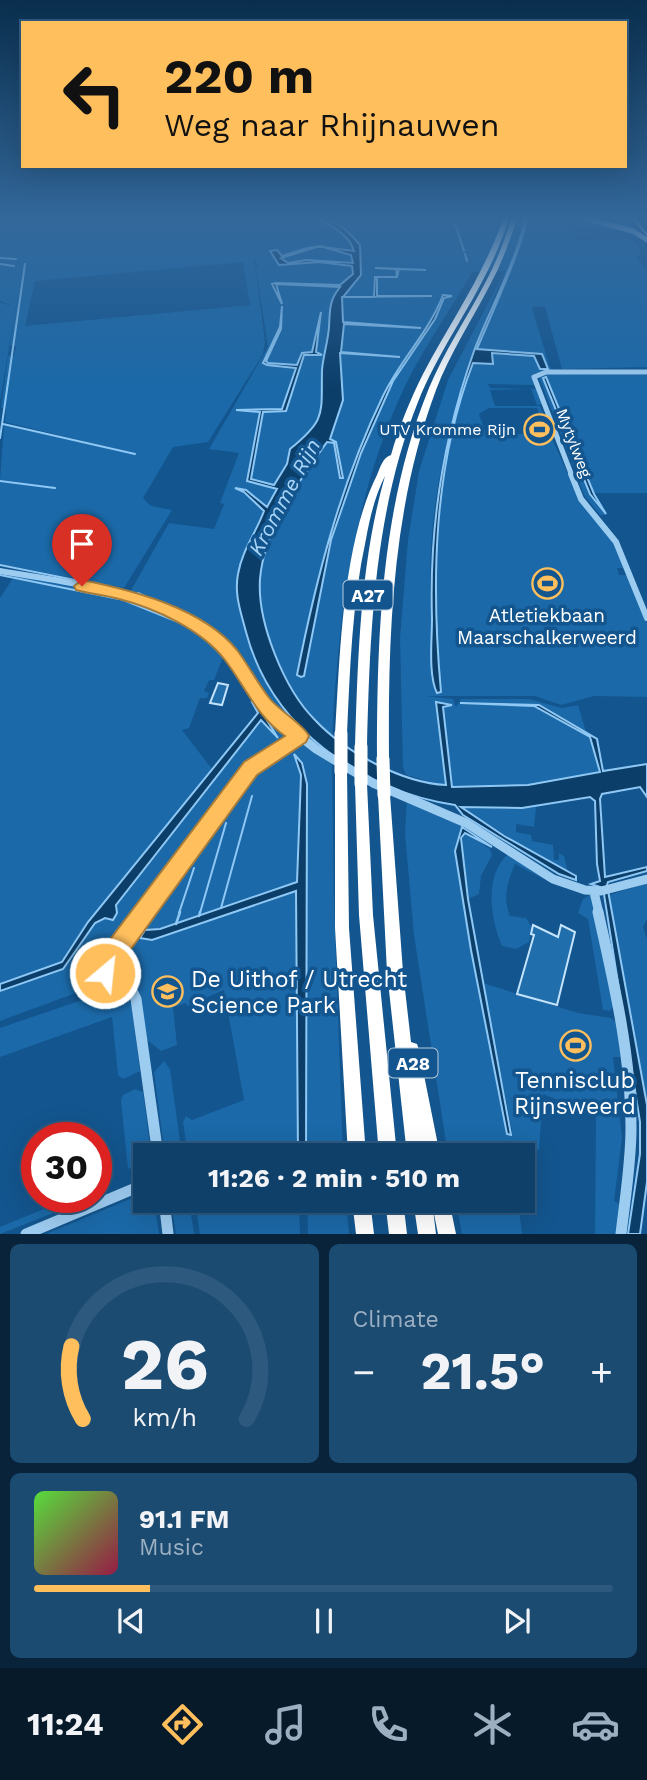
<!DOCTYPE html>
<html lang="en">
<head>
<meta charset="utf-8">
<style>
  :root { --surface:#0e406a; --page:#1c4b72; --text:#f1f3f6; --muted:#9bafc1; --line:#2e597e; --accent:#ffbf5d }
  body { margin:0; font-family:"Work Sans",sans-serif; background:var(--page); color:var(--text); height:100vh; display:flex; flex-direction:column; font-size:26px; white-space:nowrap }
  * { box-sizing:border-box; margin:0 }
  p { font-size:23px; color:var(--muted) }
  .icon { flex:none; width:38px; height:38px; fill:none; stroke:currentColor; stroke-width:2; stroke-linecap:round; stroke-linejoin:round }
  .map { position:relative; height:1234px; overflow:hidden }
  .panel { display:flex; flex-direction:column; gap:10px; padding:10px; background:#08233a; flex:1 }
  .panel>* { flex:none }
  .top-card { position:absolute; left:21px; top:21px; width:606px; height:147px; border-radius:0px; box-shadow:0 7px 28px #0002,0 0 0 2px var(--line); background:#ffbf5d; color:#111; overflow:hidden }
  .speed { position:absolute; left:21px; top:1122px; display:flex; gap:14px; font-size:35px; font-weight:700; text-align:center }
  .speed>* { display:grid; place-content:center; width:91px; height:91px; border-radius:50%; background:var(--surface); box-shadow:0 7px 28px #0002,0 0 0 2px var(--line); line-height:1 }
  .speed .limit { border:10px solid #d22; background:#fff; color:#111 }
  .pin { position:absolute; display:grid; place-items:center; width:60px; height:60px; color:#fff; margin:-72px -30px; border-radius:50% 50% 50% 0; rotate:-45deg; box-shadow:0 0 7px #0007 }
  .pin .icon { rotate:45deg }
  .me { position:absolute; width:77px; margin:-38px; rotate:28deg; stroke-linejoin:round; filter:drop-shadow(0 0 5px #0008) }
  .turn { display:flex; align-items:center; gap:24px; height:147px; padding:0 28px; font-size:32px }
  .turn .icon { width:91px; height:91px; stroke-width:2.5 }
  .turn b { display:block; font-size:49px; line-height:60px }
  .big { font-size:52px; font-weight:700; line-height:1.1 }
  .panel .tile { flex:1; display:flex; flex-direction:column; justify-content:center; gap:10px; min-width:0; padding:0 24px; border-radius:10px; background:var(--page) }
  .panel .dial { align-items:center; gap:0 }
  .dial svg { height:182px; overflow:visible; fill:none; stroke:var(--line); stroke-width:7; stroke-linecap:round; text-anchor:middle }
  .dial text { fill:var(--text); stroke:none }
  .song { display:flex; align-items:center; gap:21px }
  .cover { width:84px; height:84px; border-radius:10px; background:linear-gradient(135deg,hsl(110 70% 55%),hsl(340 70% 35%)) }
  .played { height:7px; border-radius:4px; background:linear-gradient(90deg,var(--accent) 20%,var(--line) 20%) }
  .keys { display:flex; justify-content:space-around; direction:ltr }
  .heat { display:flex; justify-content:space-between; align-items:center; font-size:38px; direction:ltr }
  .panel .tiles { flex:1; display:grid; gap:10px; grid-template-columns:1fr 1fr }
  .tile:last-child { grid-column:span 2 }
  .trip { position:absolute; left:133px; top:1143px; width:402px; height:70px; border-radius:0px; background:var(--surface); box-shadow:0 7px 28px #0002,0 0 0 2px var(--line); font-weight:700; line-height:70px; text-align:center }
  .menu { display:flex; height:112px; justify-content:space-around; align-items:center; background:#061a2a; color:var(--muted) }
  .menu .icon { width:49px; height:49px }
  .menu .current { color:var(--accent) }
  .menu b { font-size:32px; color:var(--text) }
  .map>svg:first-child { display:block }
</style>
</head>
<body>
<div class="map">
<svg width="647" height="1234" viewBox="0 0 647 1234">
  <rect width="100%" height="100%" fill="#13558e"/>
  <path fill="#1b69a8" fill-rule="evenodd" d="M 0,216 L 572,216 L 632,233 L 637,240 C 626,231 587,222 572,227 L 577,232 L 574,240 L 630,239 L 637,244 L 641,254 L 645,254 L 636,256 L 647,272 L 647,367 L 562,369 L 545,307 L 535,306 L 532,308 L 550,368 L 554,370 L 534,374 L 534,385 L 488,384 L 490,388 L 536,389 L 542,404 L 537,405 L 531,389 L 490,390 L 495,406 L 540,406 L 550,431 L 546,431 L 537,408 L 489,408 L 479,414 L 486,434 L 550,434 L 580,501 L 609,533 L 626,568 L 617,568 L 619,575 L 628,575 L 647,622 L 647,697 L 594,696 L 561,705 L 535,696 L 426,696 L 453,699 L 456,707 L 461,699 L 529,699 L 562,708 L 578,705 L 586,732 L 535,704 L 460,704 L 533,706 L 590,737 L 600,772 L 528,785 L 452,787 L 443,707 L 452,703 L 436,702 L 446,786 L 406,775 L 403,767 L 400,638 L 408,540 L 419,471 L 448,380 L 505,271 L 472,272 C 451,309 426,344 407,382 C 353,494 338,619 332,740 L 299,710 L 264,647 L 256,556 L 287,490 L 250,482 L 251,452 L 247,481 L 277,489 L 267,507 L 242,488 L 235,489 L 244,492 L 264,511 L 237,600 L 242,619 L 278,701 L 305,733 L 333,756 L 277,716 L 238,661 L 213,634 L 194,622 L 129,594 L 169,523 L 214,529 L 224,504 L 220,503 L 239,453 L 209,449 L 268,347 L 256,268 L 259,268 L 254,257 L 265,342 L 263,354 L 208,442 L 173,447 L 143,498 L 151,506 L 172,510 L 124,588 L 0,564 L 0,482 L 57,488 L 0,480 L 4,425 L 136,454 L 5,422 L 6,407 L 1,408 L 8,356 L 14,356 L 16,346 L 10,345 L 23,265 L 0,401 L 0,303 L 13,306 L 0,301 ZM 243,262 L 250,305 L 25,326 L 35,281 ZM 509,271 L 477,349 L 542,354 L 548,369 L 540,369 L 534,356 L 491,353 L 493,364 L 473,363 C 435,468 430,581 441,691 C 438,665 433,638 431,611 C 425,517 447,421 481,334 C 489,314 495,286 509,271 Z
    M 545,374 L 647,375 L 647,493 L 594,493 L 552,389 L 546,378 L 543,378 L 590,494 L 607,515 L 600,515 L 584,495 L 539,377 Z
    M 15,575 C 78,587 186,598 223,657 L 214,680 L 209,680 L 204,691 L 209,693 L 207,698 L 200,698 L 189,728 L 182,730 L 212,769 L 88,922 L 62,962 L 0,984 L 0,598 Z
    M 253,698 L 287,731 L 288,740 L 250,764 L 100,964 L 92,987 L 0,1021 L 0,991 L 63,969 L 95,923 L 117,913 L 116,905 L 262,720 L 275,737 L 278,736 L 261,714 Z
    M 302,743 L 332,762 L 334,904 L 343,1155 L 306,1155 L 307,784 L 302,763 L 294,755 L 301,775 L 297,882 L 151,931 L 145,940 L 296,891 L 298,1155 L 188,1155 L 183,1122 L 186,1116 L 192,1120 L 244,1100 L 224,990 L 187,1006 L 186,1003 L 173,1007 L 177,1045 L 161,1051 L 147,1040 L 137,984 L 129,978 L 113,976 L 112,965 L 253,770 Z
    M 407,799 L 464,824 L 455,851 L 471,950 L 507,1134 L 512,1131 L 483,983 L 578,1013 L 611,1018 L 616,1022 L 622,1057 L 613,1057 L 622,1138 L 614,1201 L 621,1205 L 617,1234 L 595,1234 L 596,1115 L 543,1094 L 539,1150 L 521,1146 L 520,1155 L 448,1155 L 414,935 L 405,834 Z
    M 461,806 L 508,809 L 536,807 L 534,827 L 516,824 L 516,832 L 531,835 L 532,841 L 553,845 L 554,860 L 559,860 L 559,853 L 564,856 L 568,872 L 504,836 Z
    M 465,833 L 490,849 L 492,855 L 481,876 L 479,894 L 468,899 L 460,845 Z
    M 508,854 L 557,886 L 515,864 C 508,881 502,897 510,916 L 526,918 L 532,928 L 529,942 L 516,949 L 502,946 C 490,918 484,876 508,854 Z
    M 647,883 L 647,919 L 643,927 L 647,939 L 647,1105 L 609,895 Z
    M 590,895 L 593,900 L 613,1007 L 610,1011 L 603,1010 L 588,919 L 578,913 L 583,899 Z
    M 114,989 L 130,993 L 140,1071 L 123,1079 L 118,1075 L 112,1017 L 0,1057 L 0,1028 Z
    M 164,1061 L 170,1069 L 182,1155 L 165,1155 L 154,1072 Z
    M 135,1089 L 143,1092 L 151,1153 L 145,1155 L 145,1162 L 128,1169 L 121,1101 L 123,1095 Z
    M 142,1194 L 145,1194 L 145,1200 L 154,1202 L 159,1234 L 46,1234 Z
    M 73,1197 L 94,1197 L 0,1234 L 0,1227 Z
    M 171,1201 L 189,1201 L 194,1234 L 176,1234 Z
    M 195,1201 L 299,1201 L 300,1234 L 200,1234 Z
    M 307,1201 L 346,1201 L 349,1234 L 308,1234 Z
    M 456,1201 L 518,1201 L 522,1234 L 462,1234 Z"/>
  <path fill="#0c3e6a" stroke="#8fc8f4" stroke-width="2" fill-rule="evenodd" d="M 310,216 C 331,216 346,228 360,245 L 361,275 L 343,297 L 374,297 L 375,277 L 397,277 L 396,269 L 375,268 L 426,270 L 399,269 L 397,277 L 377,277 L 377,296 L 432,296 L 342,297 L 343,322 L 421,328 L 344,324 L 341,352 L 400,357 L 340,353 L 343,400 L 330,439 L 336,442 L 343,478 L 340,478 L 334,443 L 327,442 C 299,481 264,529 260,579 C 257,622 284,689 315,720 C 345,752 402,783 446,785 L 436,702 L 452,705 L 443,707 L 452,787 L 528,785 L 600,772 L 590,737 L 534,706 L 460,703 L 539,705 L 597,739 L 603,771 L 647,764 L 647,797 L 640,787 L 602,794 L 600,799 L 605,877 L 647,867 L 647,871 L 608,882 L 607,885 L 647,1105 L 647,1182 L 640,1234 L 628,1234 L 640,1154 L 640,1122 L 603,888 L 591,884 L 600,881 L 597,864 L 595,801 L 590,797 L 522,808 L 461,807 L 504,836 L 576,876 L 576,880 L 559,874 L 463,815 L 455,805 C 360,791 271,727 246,632 C 241,612 234,595 238,574 C 242,550 256,533 264,511 L 244,492 L 235,488 L 246,490 L 267,507 L 277,489 L 247,481 L 260,412 L 236,410 L 282,409 L 296,368 L 267,365 L 263,363 L 280,327 L 282,306 L 281,329 L 266,361 L 268,363 L 297,365 L 302,353 L 312,352 L 321,312 L 316,352 L 322,355 L 304,355 L 286,411 L 263,412 L 251,479 L 274,485 L 287,464 L 290,449 C 327,419 321,414 322,370 C 323,356 328,342 329,327 C 330,309 329,301 340,287 L 276,284 L 282,304 L 272,284 L 276,283 L 340,285 L 353,274 L 352,266 L 319,262 L 279,265 L 270,251 L 277,250 L 282,256 C 322,242 314,247 354,251 C 349,233 326,222 310,216 ZM 320,246 L 351,255 L 353,263 L 307,260 L 288,263 L 281,258 Z
    M 526,216 C 532,226 485,329 477,349 L 542,354 L 548,369 L 540,369 L 534,356 L 492,353 L 493,364 L 473,363 C 433,467 431,582 441,692 L 437,693 C 428,675 432,640 432,619 C 429,526 443,438 474,351 C 491,306 516,263 526,216 Z
    M 443,295 L 452,296 L 444,298 L 435,319 L 393,381 L 361,453 L 331,540 L 304,676 L 301,677 L 297,675 C 316,579 340,485 383,396 C 400,360 429,332 443,295 Z
    M 546,377 L 594,494 L 606,514 L 590,494 L 543,378 Z
    M 255,701 L 278,738 L 261,720 L 116,905 L 117,913 L 113,920 L 105,918 L 95,923 L 63,969 L 0,991 L 0,984 L 62,962 L 88,922 L 258,713 L 252,702 Z
    M 294,754 L 302,763 L 307,784 L 306,1155 L 298,1155 L 296,891 L 152,940 L 140,938 L 145,930 L 160,929 L 297,882 L 301,775 Z
    M 462,827 L 492,847 L 465,833 L 461,838 L 468,899 L 511,1135 L 507,1134 L 471,950 L 455,851 Z"/>
  <g fill="none" stroke-linecap="round" stroke-linejoin="round">
    <path stroke="#8fc8f4" stroke-width="2" d="M 454,216 L 455,219
      M 455,223 L 464,251
      M 465,254 L 467,261
      M 0,258 L 16,259
      M 0,264 L 14,266
      M 3,424 L 135,454
      M 0,438 L 25,264
      M 0,481 L 55,488
      M 0,565 L 120,589
      M 0,575 L 119,599
      M 138,593 L 212,628
      M 121,599 L 193,628
      M 222,651 L 253,701
      M 221,908 L 252,796
      M 179,913 L 194,868
      M 200,913 L 226,823"/>
    <path stroke="#8fc8f4" stroke-width="2.5" d="M 199,916 L 200,912
      M 176,924 L 180,912"/>
  </g>
  <path fill="#216ead" stroke="#c4e3fc" stroke-width="2" d="M 218,683 L 228,685 L 222,705 L 210,703 Z
    M 533,925 L 558,937 L 561,925 L 575,932 L 557,1005 L 517,994 L 534,935 L 531,934 Z"/>
  <g fill="none" stroke-linecap="round" stroke-linejoin="round">
    <path stroke="#9dccf1" stroke-width="5" d="M 572,476 L 534,377 L 546,372 L 647,372"/>
    <path stroke="#9dccf1" stroke-width="6" d="M 571,474 L 581,499 L 616,542 L 647,618
      M 0,571 C 80,585 188,594 239,666"/>
    <path stroke="#9dccf1" stroke-width="9" d="M 238,664 L 273,715 L 316,749 L 373,783 L 466,823 L 553,879 L 585,890 L 601,891 L 647,879
      M 594,892 L 599,913
      M 143,913 L 250,769 L 300,736"/>
    <path stroke="#9dccf1" stroke-width="11" d="M 144,912 L 107,962 L 105,988 L 130,987 L 136,999 L 158,1155
      M 598,912 C 614,983 631,1055 631,1128 C 631,1163 625,1199 621,1234
      M 164,1200 L 168,1234
      M 26,1234 L 145,1184"/>
    <path stroke="#e7f3ff" stroke-width="5" d="M 577,216 L 633,231 L 647,240"/>
    <path fill="#fff" fill-rule="evenodd" d="M 504,216 L 510,216 C 504,233 498,250 490,266 C 468,312 437,354 418,402 C 374,512 370,630 367,747 L 365,751 L 361,753 L 357,751 L 355,747 C 358,657 360,563 385,476 C 375,496 370,517 366,539 C 352,603 350,669 347,734 L 345,738 L 341,739 L 337,738 L 335,734 C 340,656 342,545 377,475 C 380,468 383,457 391,455 C 399,427 410,400 423,374 C 451,321 485,273 504,216 Z
      M 512,216 L 518,216 C 510,240 502,263 490,285 C 472,320 450,353 436,390 C 392,508 388,634 389,759 L 387,763 L 383,765 L 379,763 L 377,759 C 377,634 381,505 429,388 C 444,352 466,319 484,285 C 496,263 505,240 512,216 Z
      M 341,766 L 345,768 L 347,772 L 349,928 L 366,1155 L 348,1155 L 335,928 L 335,772 L 337,768 Z
      M 361,778 L 366,780 L 367,784 L 373,915 L 397,1155 L 379,1155 L 359,915 L 355,784 L 356,780 Z
      M 384,789 L 389,791 L 390,795 L 403,972 L 411,1042 L 417,1044 L 419,1050 L 440,1155 L 407,1155 L 387,972 L 378,795 L 379,791 Z
      M 352,1200 L 370,1200 L 374,1234 L 356,1234 Z
      M 385,1200 L 403,1200 L 407,1234 L 389,1234 Z
      M 413,1200 L 449,1200 L 456,1234 L 438,1234 L 433,1209 L 436,1234 L 418,1234 Z"/>
    <path stroke="#fff" stroke-width="2" d="M 632,216 L 647,235"/>
    <path stroke="#fff" stroke-width="13" d="M 341,734 L 341,772
      M 361,747 L 361,784
      M 383,759 L 384,795"/>
  </g>
  <linearGradient id="sky" x2="0" y2="1"><stop stop-color="#0a2f4e"/><stop offset="0.56" stop-color="#33689b"/><stop offset="1" stop-color="#33689b" stop-opacity="0"/></linearGradient>
  <rect width="647" height="389" fill="url(#sky)"/>
  <path fill="#ffbf5d" stroke="#a67c3c" stroke-width="2" d="M 82,580 C 132,590 203,608 237,650 C 249,666 258,684 270,699 C 280,711 304,725 309,736 L 306,742 L 257,775 L 118,967 L 113,981 L 105,984 L 97,981 L 93,973 L 99,954 L 244,762 L 285,736 C 257,717 245,686 225,660 C 202,630 155,608 119,599 C 105,595 90,594 76,590 L 74,586 Z"/>
  <defs>
    <symbol id="stadium-ring" viewBox="-11 -11 22 22"><circle r="9.5" fill="#13558e" stroke="#ffbf5d" stroke-width="1.5"/><path d="M0-5a6.5 5 0 1 0 0 10a6.5 5 0 1 0 0-10ZM-3.5-1.8h7v3.6h-7Z" fill="#ffbf5d"/></symbol>
    <symbol id="university-ring" viewBox="-11 -11 22 22"><circle r="9.5" fill="#13558e" stroke="#ffbf5d" stroke-width="1.5"/><path d="M0-5L7-2L0 1L-7-2ZM-4 1L0 2.5L4 1V4Q0 6-4 4Z" fill="#ffbf5d"/></symbol>
  </defs>
  <g fill-rule="evenodd">
    <use href="#stadium-ring" x="522" y="412" width="35" height="35"/>
    <use href="#stadium-ring" x="530" y="566" width="35" height="35"/>
    <use href="#university-ring" x="150" y="974" width="35" height="35"/>
    <use href="#stadium-ring" x="558" y="1028" width="35" height="35"/>
  </g>
  <g text-anchor="middle" dominant-baseline="central" stroke-width="7" stroke-linejoin="round" paint-order="stroke">
    <g font-size="16" fill="#fff" stroke="#13558e" text-anchor="end">
      <text x="516" y="429">UTV Kromme Rijn</text>
    </g>
    <g font-size="16" fill="#fff" stroke="#13558e">
      <text transform="translate(574 443) rotate(69)">Mytylweg</text>
    </g>
    <g fill="#13558e" stroke="#b8ccdd" stroke-width="2">
      <rect x="343.5" y="580.5" width="49" height="29" rx="5"/>
      <rect x="388.5" y="1048.5" width="49" height="29" rx="5"/>
    </g>
    <g font-size="18" font-weight="bold" fill="#fff">
      <text x="368" y="595">A27</text>
      <text x="413" y="1063">A28</text>
    </g>
    <g font-size="19" fill="#fff" stroke="#13558e">
      <text x="547" y="615">Atletiekbaan<tspan x="547" dy="22">Maarschalkerweerd</tspan></text>
    </g>
    <g font-size="21" font-style="italic" fill="#a9d5f8" stroke="#13558e">
      <text transform="translate(284 497) rotate(-62)">Kromme Rijn</text>
    </g>
    <g font-size="23" fill="#fff" stroke="#13558e" text-anchor="start">
      <text x="191" y="979">De Uithof / Utrecht<tspan x="191" dy="26">Science Park</tspan></text>
      <text x="575" y="1080" text-anchor="middle">Tennisclub<tspan x="575" dy="26">Rijnsweerd</tspan></text>
    </g>
  </g>
</svg>
<div class="speed"><div class="limit">30</div></div>
<div class="pin" style="left:82px;top:586px;background:#d93025"><svg class="icon" aria-label="arrive" viewBox="0 0 24 24"><path d="M6 21V4h12l-3 4 3 4H6"/></svg></div>
<svg class="me" style="left:105px;top:973px" viewBox="-20 -20 40 40"><circle r="17" fill="#ffbf5d" stroke="#fff" stroke-width="3"/><path d="M0-11L8 9 0 5-8 9z" fill="#fff"/></svg>
<div class="trip">11:26 · 2 min · 510 m</div>
<div class="top-card">
<div class="turn"><svg class="icon" aria-label="left" viewBox="0 0 24 24"><path d="M17 20v-9H6M10 6l-5 5 5 5"/></svg><div><b>220 m</b>Weg naar Rhijnauwen</div></div>
</div>
</div>
<section class="panel">
<div class="tiles">
<div class="tile dial"><svg viewBox="0 0 100 80">
<path d="M14 69A42 42 0 1 1 86 69"/>
<path d="M14 69A42 42 0 0 1 9 37" stroke="#ffbf5d"/>
<text x="50" y="56" font-size="32" font-weight="700">26</text>
<text x="50" y="72" font-size="11">km/h</text>
</svg></div>
<div class="tile"><p>Climate</p>
<div class="heat"><a>−</a><b class="big">21.5°</b><a>+</a></div>
</div>
<div class="tile">
<div class="song"><i class="cover"></i><div><b>91.1 FM</b><p>Music</p></div></div>
<div class="played"></div>
<div class="keys"><svg class="icon" aria-label="previous" viewBox="0 0 24 24"><path d="M18 5L8 12l10 7zM5 5v14"/></svg><svg class="icon" aria-label="pause" viewBox="0 0 24 24"><path d="M8 5v14M16 5v14"/></svg><svg class="icon" aria-label="next" viewBox="0 0 24 24"><path d="M6 5l10 7-10 7zM19 5v14"/></svg></div>
</div>
</div>
</section>
<nav class="menu">
<b>11:24</b>
<svg class="icon current" aria-label="directions" viewBox="0 0 24 24"><path d="M12 3l9 9-9 9-9-9zM9 14v-3h6M13 9l2 2-2 2"/></svg>
<svg class="icon" aria-label="music" viewBox="0 0 24 24"><path d="M9 18V5l10-2v13"/><circle cx="6" cy="18" r="3"/><circle cx="16" cy="16" r="3"/></svg>
<svg class="icon" aria-label="phone" viewBox="0 0 24 24"><path d="M5 4h4l2 5-3 2q2 4 5 5l2-3 5 2v4C11 20 4 13 5 4z"/></svg>
<svg class="icon" aria-label="climate" viewBox="0 0 24 24"><path d="M12 3v18M4 7l16 10M4 17L20 7"/></svg>
<svg class="icon" aria-label="car" viewBox="0 0 24 24"><path d="M5 17H2v-5l4-1 3-4h7l3 4 3 1v5h-3M9 17h6M6 11h13"/><circle cx="7" cy="17" r="2"/><circle cx="17" cy="17" r="2"/></svg>
</nav>
</body>
</html>
